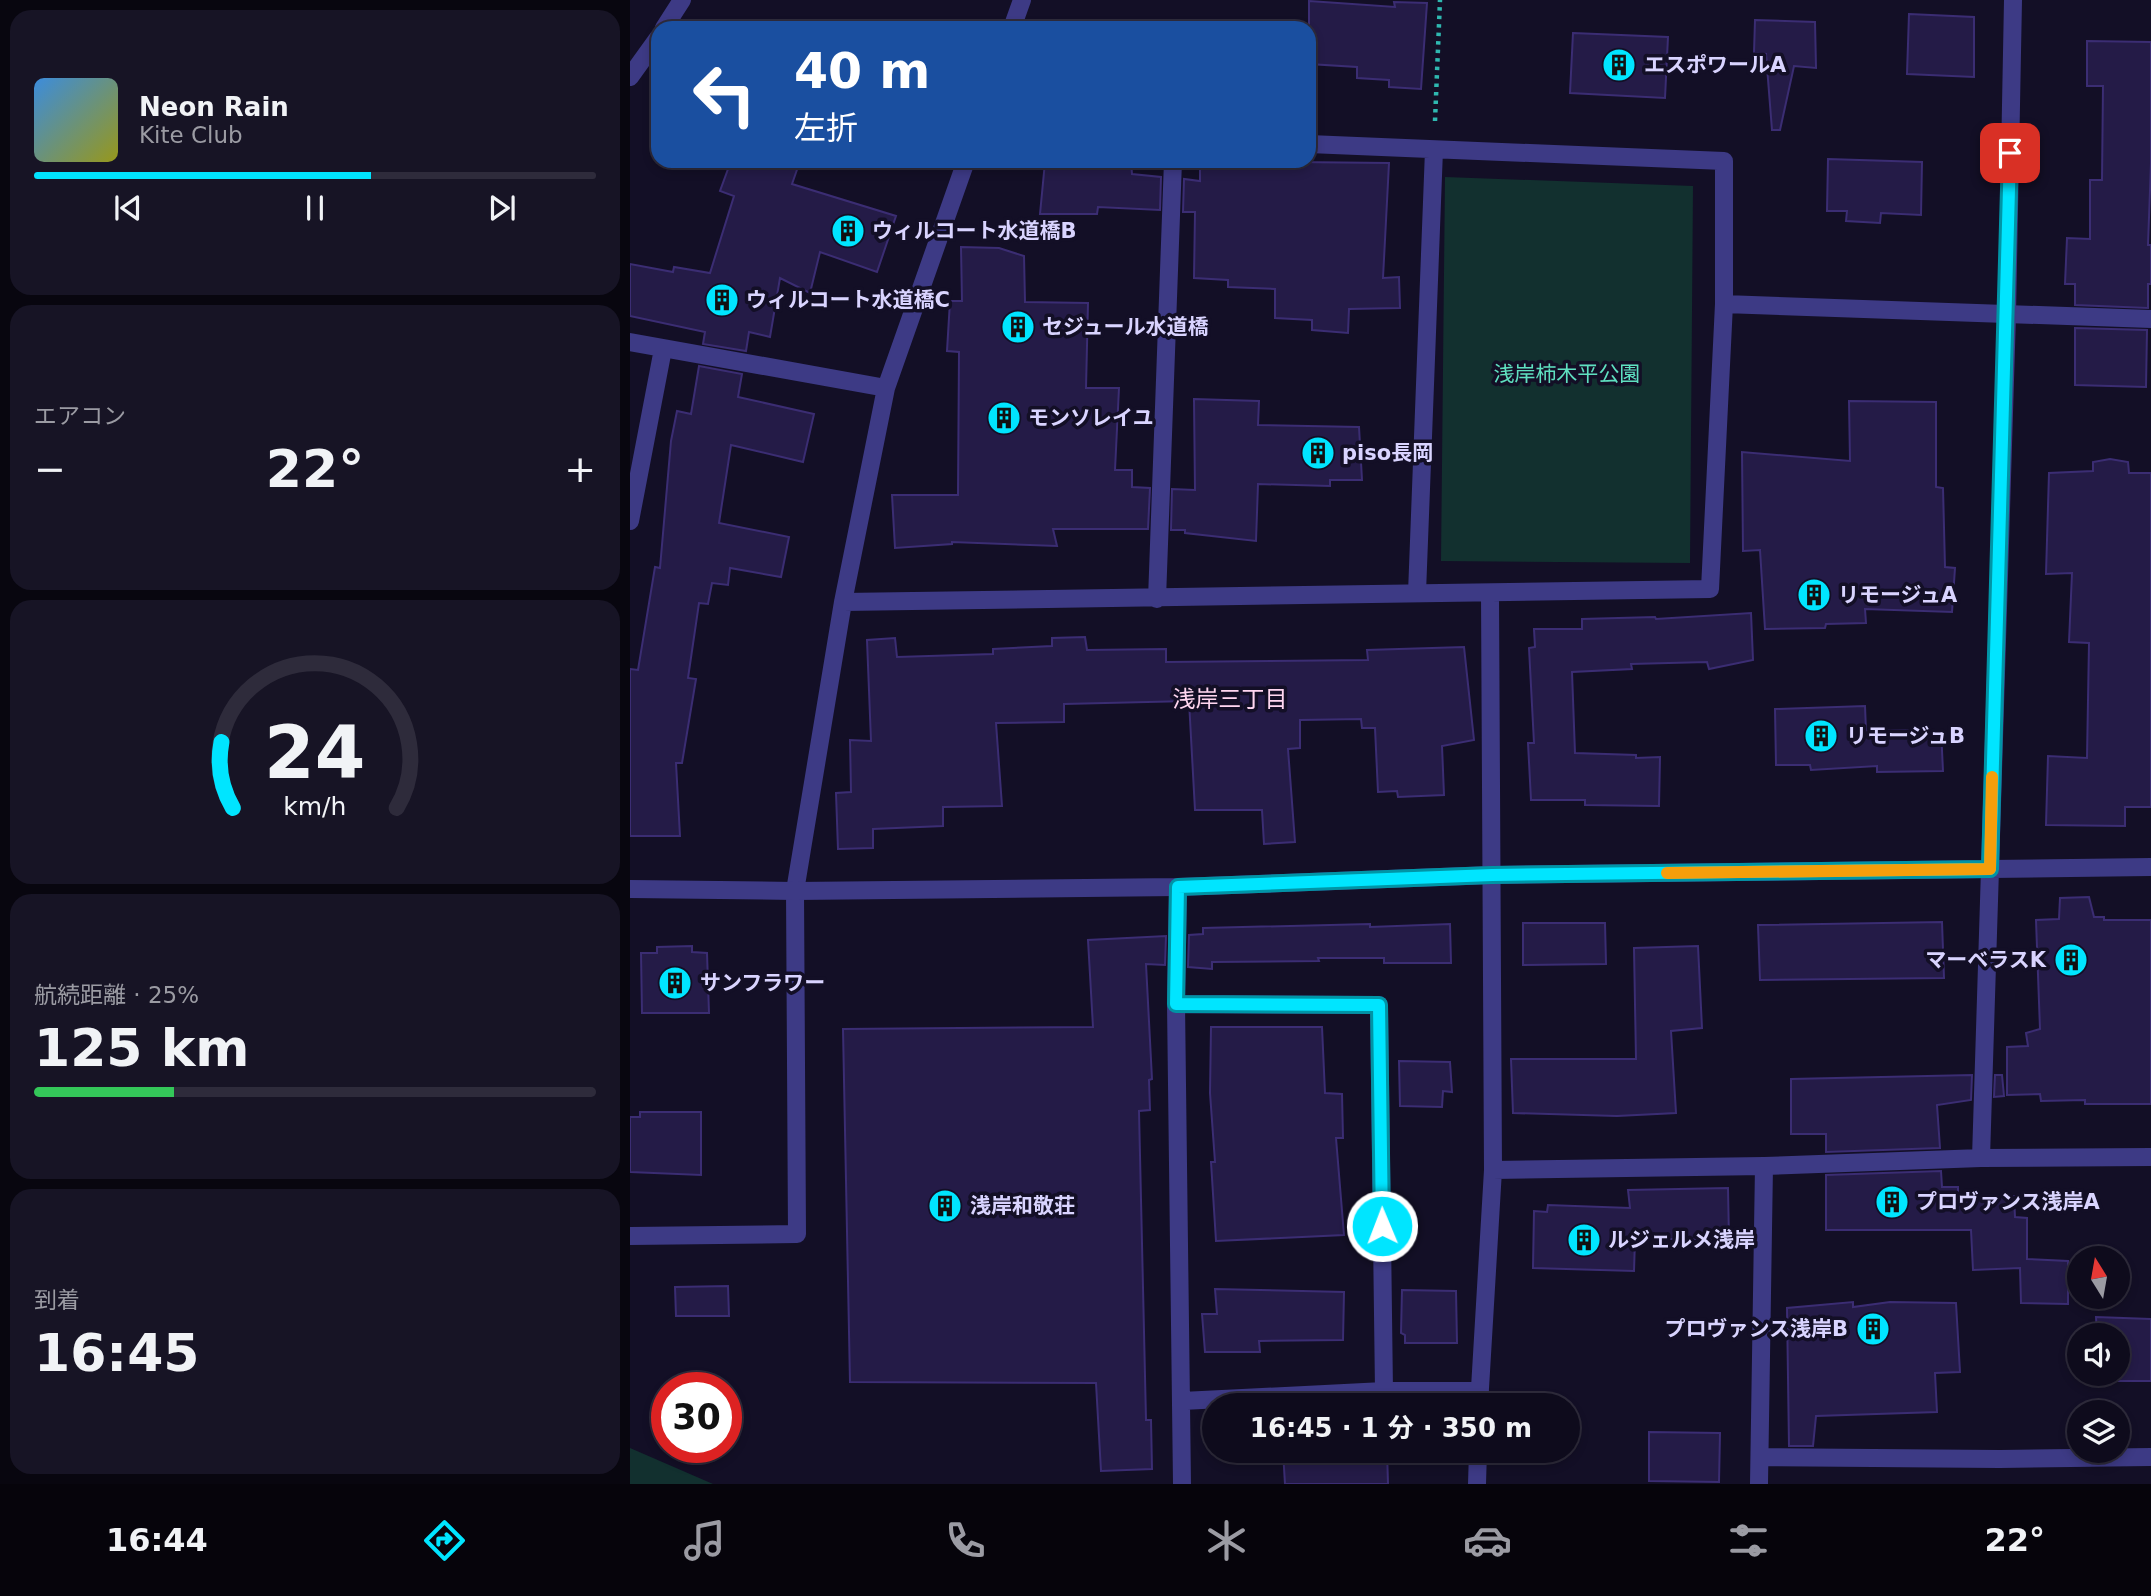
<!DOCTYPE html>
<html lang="ja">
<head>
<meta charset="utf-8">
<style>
  :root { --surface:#0e0b1c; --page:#171425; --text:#f1f3f6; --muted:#9b9ba3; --line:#2e2b3b; --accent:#00e5ff }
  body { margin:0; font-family:"DejaVu Sans","Noto Sans JP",sans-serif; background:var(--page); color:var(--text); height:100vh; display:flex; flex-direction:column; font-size:26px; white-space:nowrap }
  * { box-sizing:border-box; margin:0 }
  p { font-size:23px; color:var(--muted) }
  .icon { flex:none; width:38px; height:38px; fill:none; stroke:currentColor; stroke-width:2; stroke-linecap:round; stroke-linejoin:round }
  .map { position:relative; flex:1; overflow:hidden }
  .sheet { display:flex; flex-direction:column; gap:10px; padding:10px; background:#08060f; width:630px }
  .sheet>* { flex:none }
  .banner { position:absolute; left:21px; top:21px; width:665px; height:147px; border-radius:21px; box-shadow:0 4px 10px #0003,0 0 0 2px var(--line); background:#1a4fa0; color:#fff; overflow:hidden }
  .needle { width:46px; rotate:349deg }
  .buttons { position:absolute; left:1437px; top:1246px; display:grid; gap:14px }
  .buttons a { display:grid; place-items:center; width:63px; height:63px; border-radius:50%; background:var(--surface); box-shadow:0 4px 10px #0003,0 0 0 2px var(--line); font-size:35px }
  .speed { position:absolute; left:21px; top:1372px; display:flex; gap:14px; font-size:35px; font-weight:700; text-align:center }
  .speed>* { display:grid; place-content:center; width:91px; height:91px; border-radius:50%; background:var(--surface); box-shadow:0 4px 10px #0003,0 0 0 2px var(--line); line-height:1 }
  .speed .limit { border:10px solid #d22; background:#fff; color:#111 }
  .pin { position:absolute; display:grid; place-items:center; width:60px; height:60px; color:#fff; margin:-30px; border-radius:14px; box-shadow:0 4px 10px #0006 }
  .me { position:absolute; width:77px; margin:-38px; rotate:359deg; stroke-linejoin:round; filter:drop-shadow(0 0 5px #0008) }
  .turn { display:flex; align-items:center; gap:24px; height:147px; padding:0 28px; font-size:32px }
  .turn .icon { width:91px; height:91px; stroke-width:2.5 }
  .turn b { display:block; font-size:49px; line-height:60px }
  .big { font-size:52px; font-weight:700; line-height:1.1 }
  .sheet .card { flex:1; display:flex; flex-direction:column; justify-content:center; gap:10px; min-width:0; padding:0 24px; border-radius:21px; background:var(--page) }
  .sheet .dial { align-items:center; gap:0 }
  .dial svg { height:182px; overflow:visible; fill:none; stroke:var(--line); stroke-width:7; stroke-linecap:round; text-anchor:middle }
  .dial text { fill:var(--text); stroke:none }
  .song { display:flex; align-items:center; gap:21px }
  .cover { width:84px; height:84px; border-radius:10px; background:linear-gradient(135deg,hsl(210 70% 55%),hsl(60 70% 35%)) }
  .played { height:7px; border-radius:4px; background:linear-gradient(90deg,var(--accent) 60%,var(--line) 60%) }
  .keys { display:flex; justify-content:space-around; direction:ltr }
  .heat { display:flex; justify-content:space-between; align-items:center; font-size:38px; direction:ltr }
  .charge { height:10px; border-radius:5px; background:linear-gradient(90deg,#34c759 25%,var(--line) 0) }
  .trip { position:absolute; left:572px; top:1393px; width:378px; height:70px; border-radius:35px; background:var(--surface); box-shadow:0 4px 10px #0003,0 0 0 2px var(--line); font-weight:700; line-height:70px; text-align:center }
  .tabs { display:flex; height:112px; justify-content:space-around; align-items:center; background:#06040b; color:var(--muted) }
  .tabs .icon { width:49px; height:49px }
  .tabs .current { color:var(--accent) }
  .tabs b { font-size:32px; color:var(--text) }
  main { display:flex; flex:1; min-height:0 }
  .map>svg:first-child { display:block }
</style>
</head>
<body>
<main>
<section class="sheet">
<div class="card">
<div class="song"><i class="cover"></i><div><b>Neon Rain</b><p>Kite Club</p></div></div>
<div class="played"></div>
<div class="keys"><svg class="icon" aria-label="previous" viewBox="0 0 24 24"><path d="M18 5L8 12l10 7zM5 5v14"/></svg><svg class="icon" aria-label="pause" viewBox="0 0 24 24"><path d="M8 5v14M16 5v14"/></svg><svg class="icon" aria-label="next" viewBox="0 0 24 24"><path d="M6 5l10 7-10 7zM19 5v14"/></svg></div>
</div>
<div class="card"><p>エアコン</p>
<div class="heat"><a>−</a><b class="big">22°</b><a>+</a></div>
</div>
<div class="card dial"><svg viewBox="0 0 100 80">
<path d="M14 69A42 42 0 1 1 86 69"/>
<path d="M14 69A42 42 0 0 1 9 40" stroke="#00e5ff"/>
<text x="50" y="56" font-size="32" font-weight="700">24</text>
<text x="50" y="72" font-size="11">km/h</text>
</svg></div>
<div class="card"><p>航続距離 · 25%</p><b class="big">125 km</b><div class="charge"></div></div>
<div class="card"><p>到着</p><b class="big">16:45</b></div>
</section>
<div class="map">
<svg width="1521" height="1484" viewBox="0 0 1521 1484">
  <rect width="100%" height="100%" fill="#130f26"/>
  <path fill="#12302f" d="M 815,177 L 1063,186 L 1060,563 L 811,561 Z
    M 0,1448 L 83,1484 L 0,1484 Z"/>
  <path fill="#241b47" stroke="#3b2d73" stroke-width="2" d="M 679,1 L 765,7 L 764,2 L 797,3 L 791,89 L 759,87 L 759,80 L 727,78 L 727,67 L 679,64 Z
    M 1279,14 L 1344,17 L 1344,77 L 1277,74 Z
    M 1125,20 L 1185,22 L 1186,68 L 1164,66 L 1150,130 L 1142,130 L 1136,54 L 1124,53 Z
    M 943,33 L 1038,37 L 1035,98 L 940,93 Z
    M 1457,41 L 1521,42 L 1521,163 L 1518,245 L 1521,245 L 1521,284 L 1518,284 L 1518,308 L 1445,305 L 1445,284 L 1435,284 L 1437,238 L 1460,239 L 1460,180 L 1472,180 L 1473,86 L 1457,86 Z
    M 1198,159 L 1292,162 L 1291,215 L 1251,213 L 1250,223 L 1216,221 L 1217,211 L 1197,211 Z
    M 101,161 L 170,161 L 162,184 L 266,216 L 247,272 L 190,252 L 180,293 L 150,278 L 140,337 L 119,332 L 116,351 L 73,344 L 75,332 L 0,316 L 0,264 L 43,272 L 44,267 L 80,273 L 104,196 L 90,191 Z
    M 501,161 L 502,174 L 531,177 L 530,210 L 468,207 L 467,214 L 410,214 L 415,162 Z
    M 570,161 L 759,163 L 753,278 L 769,277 L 770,308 L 719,309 L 718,333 L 682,330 L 682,320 L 645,318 L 645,289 L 598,287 L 598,280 L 564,278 L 565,212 L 553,212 L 554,179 L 570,181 Z
    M 331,247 L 369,248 L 394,256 L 395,302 L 458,303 L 456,388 L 489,388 L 485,470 L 502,470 L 502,487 L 520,488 L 518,529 L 423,529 L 427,546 L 322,542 L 322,544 L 265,548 L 262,495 L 328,495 L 329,352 L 317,351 L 320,301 L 332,301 Z
    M 1445,328 L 1517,330 L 1516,387 L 1445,385 Z
    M 69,366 L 112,374 L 108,397 L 184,414 L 173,462 L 101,445 L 89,523 L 159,537 L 151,577 L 100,568 L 98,585 L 82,583 L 78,604 L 69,603 L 58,678 L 66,679 L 52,763 L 46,763 L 50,836 L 0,836 L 0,669 L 8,670 L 25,567 L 30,568 L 41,441 L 47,411 L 61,414 Z
    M 564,399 L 629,401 L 628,425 L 729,427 L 732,480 L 700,480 L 700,486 L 628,484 L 626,541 L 555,533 L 555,530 L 541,530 L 542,489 L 565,490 Z
    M 1219,401 L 1306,402 L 1306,487 L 1313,488 L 1315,567 L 1325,568 L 1322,612 L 1235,609 L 1236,623 L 1196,624 L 1195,628 L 1135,629 L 1130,550 L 1113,551 L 1112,452 L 1220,461 Z
    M 1480,459 L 1498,462 L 1499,473 L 1521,473 L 1521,807 L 1495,807 L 1495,826 L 1416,825 L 1418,756 L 1457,758 L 1459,643 L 1439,642 L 1442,573 L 1416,574 L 1419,473 L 1463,471 L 1463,462 Z
    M 1121,613 L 1123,660 L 1079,669 L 1077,662 L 1001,664 L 1002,669 L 942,672 L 945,753 L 1006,755 L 1006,758 L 1030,757 L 1029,806 L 955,805 L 955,800 L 901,800 L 898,743 L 904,743 L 899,648 L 905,647 L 904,629 L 952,629 L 952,619 L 1025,617 L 1026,619 Z
    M 455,637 L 457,650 L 536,649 L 536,662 L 738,660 L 737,650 L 834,647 L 844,740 L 812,746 L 814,795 L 768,797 L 767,791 L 748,792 L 745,728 L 732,728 L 731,719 L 670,720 L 670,748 L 658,749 L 665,842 L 634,844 L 632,810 L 565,810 L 559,701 L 434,704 L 434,722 L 366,723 L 372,806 L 313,807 L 313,826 L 243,829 L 243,848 L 208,849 L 206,793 L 221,792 L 220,740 L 241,741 L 237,640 L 265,638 L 267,657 L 363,654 L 363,649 L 422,646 L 422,638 Z
    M 1235,706 L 1236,731 L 1311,730 L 1313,771 L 1247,772 L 1247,766 L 1181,770 L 1180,765 L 1146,765 L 1145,709 Z
    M 1459,897 L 1464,917 L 1474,917 L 1474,920 L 1521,920 L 1521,1104 L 1455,1104 L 1455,1100 L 1411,1101 L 1410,1094 L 1377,1095 L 1377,1047 L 1398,1046 L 1396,1033 L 1410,1029 L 1406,920 L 1429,919 L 1430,898 Z
    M 1312,922 L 1314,978 L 1130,980 L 1128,925 Z
    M 893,923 L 975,923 L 976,964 L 893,965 Z
    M 740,924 L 740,927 L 820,924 L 821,963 L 754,963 L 754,958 L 688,958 L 689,961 L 582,962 L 582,969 L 558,967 L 559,935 L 573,934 L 573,928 Z
    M 536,936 L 535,965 L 516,964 L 522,1079 L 519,1080 L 520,1110 L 509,1111 L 516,1420 L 521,1420 L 522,1469 L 471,1471 L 466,1383 L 220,1382 L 213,1029 L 463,1027 L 458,940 Z
    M 62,946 L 62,952 L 77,953 L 79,1013 L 12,1013 L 11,953 L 27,953 L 27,947 Z
    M 1068,946 L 1072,1028 L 1041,1031 L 1046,1113 L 987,1116 L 883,1113 L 881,1059 L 1006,1059 L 1004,948 Z
    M 581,1027 L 692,1027 L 695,1093 L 712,1094 L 713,1138 L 706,1138 L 714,1235 L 586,1241 L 581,1162 L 585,1162 L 580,1093 Z
    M 769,1061 L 820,1062 L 822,1092 L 813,1091 L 812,1107 L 770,1106 Z
    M 1342,1075 L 1341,1100 L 1307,1105 L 1310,1148 L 1196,1152 L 1196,1134 L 1161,1134 L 1161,1079 Z
    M 1365,1075 L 1372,1075 L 1374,1096 L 1364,1097 Z
    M 10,1112 L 71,1112 L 71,1175 L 0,1172 L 0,1117 L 10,1117 Z
    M 1311,1171 L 1312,1187 L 1328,1187 L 1328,1201 L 1384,1196 L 1385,1217 L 1397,1218 L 1397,1259 L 1438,1261 L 1438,1304 L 1391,1303 L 1390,1268 L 1343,1270 L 1341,1230 L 1196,1230 L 1196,1175 Z
    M 1098,1188 L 1099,1239 L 1005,1239 L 1004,1271 L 903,1268 L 904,1211 L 917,1212 L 918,1205 L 1000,1208 L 998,1190 Z
    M 98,1286 L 99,1316 L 46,1316 L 45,1287 Z
    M 585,1289 L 714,1292 L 713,1340 L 629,1341 L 630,1352 L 575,1352 L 572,1314 L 587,1314 Z
    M 772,1290 L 826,1291 L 827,1343 L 775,1343 L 775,1335 L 771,1333 Z
    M 1223,1302 L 1223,1307 L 1260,1302 L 1326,1303 L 1330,1372 L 1305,1373 L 1307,1412 L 1186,1416 L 1183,1446 L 1159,1446 L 1157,1308 Z
    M 1466,1317 L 1521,1319 L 1521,1381 L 1468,1381 L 1468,1374 L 1488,1374 L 1488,1335 L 1467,1335 Z
    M 1019,1432 L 1090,1433 L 1089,1482 L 1019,1481 Z
    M 653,1451 L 757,1451 L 758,1484 L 655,1484 Z"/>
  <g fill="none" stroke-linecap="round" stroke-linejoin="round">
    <path stroke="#2fb8b0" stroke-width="4.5" stroke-dasharray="3.5 5" stroke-linecap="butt" d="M 805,121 L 810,0"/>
    <path stroke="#3d3a85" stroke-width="18" d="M 382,28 L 392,0
      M 1094,304 L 1521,319
      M 0,342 L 256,388
      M 0,521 L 33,349
      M 787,593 L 804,150
      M 527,599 L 543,161
      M 213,602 L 1080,589 L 1094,304 L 1094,161 L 679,144
      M 548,887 L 546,1004 L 552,1484
      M 546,1004 L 749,1005 L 754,1391
      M 1351,1158 L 1360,869 L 1521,867
      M 863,1170 L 1134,1166 L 1351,1158 L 1521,1157
      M 0,1236 L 167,1234 L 165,891 L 213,602 L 256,388 L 336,161
      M 552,1401 L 754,1391 L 850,1391
      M 849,1405 L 863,1170 L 860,594
      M 1130,1457 L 1370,1459 L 1521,1457
      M 847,1484 L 848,1451
      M 1129,1484 L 1134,1166"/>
    <path stroke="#3d3a85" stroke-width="18" d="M 34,28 L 52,0
      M 0,77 L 28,38
      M 0,889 L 165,891 L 548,887 L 862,875 L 1360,869 L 1377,315 L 1383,0"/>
  </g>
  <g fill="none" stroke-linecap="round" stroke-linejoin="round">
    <defs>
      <path id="route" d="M 752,1226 L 749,1005 L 546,1004 L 548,887 L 862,875 L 1360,869 L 1380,153"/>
    </defs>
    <use href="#route" stroke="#0095a6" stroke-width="18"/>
    <use href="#route" stroke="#00e5ff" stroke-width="12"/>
    <path stroke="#f59e0b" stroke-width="12" d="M 1037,873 L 1360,869 L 1362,777"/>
  </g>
  <defs>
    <symbol id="building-disc" viewBox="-11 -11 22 22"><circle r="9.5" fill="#00e5ff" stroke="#130f26"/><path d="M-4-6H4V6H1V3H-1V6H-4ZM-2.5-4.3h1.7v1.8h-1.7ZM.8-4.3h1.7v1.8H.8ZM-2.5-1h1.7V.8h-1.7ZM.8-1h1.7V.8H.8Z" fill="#111"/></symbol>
  </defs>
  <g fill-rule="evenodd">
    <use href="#building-disc" x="970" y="46" width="38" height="38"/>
    <use href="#building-disc" x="199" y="212" width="38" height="38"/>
    <use href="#building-disc" x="73" y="281" width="38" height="38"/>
    <use href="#building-disc" x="369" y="308" width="38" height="38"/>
    <use href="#building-disc" x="355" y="399" width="38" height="38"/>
    <use href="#building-disc" x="669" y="434" width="38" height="38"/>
    <use href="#building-disc" x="1165" y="576" width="38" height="38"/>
    <use href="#building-disc" x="1172" y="717" width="38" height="38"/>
    <use href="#building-disc" x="1422" y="941" width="38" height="38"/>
    <use href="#building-disc" x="26" y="964" width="38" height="38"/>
    <use href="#building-disc" x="1243" y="1183" width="38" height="38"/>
    <use href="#building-disc" x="296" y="1187" width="38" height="38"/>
    <use href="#building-disc" x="935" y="1221" width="38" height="38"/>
    <use href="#building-disc" x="1224" y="1310" width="38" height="38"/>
  </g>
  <g text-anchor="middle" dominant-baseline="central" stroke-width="7" stroke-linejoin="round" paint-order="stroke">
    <g font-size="21" font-weight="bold" fill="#d9d4ff" stroke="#130f26" text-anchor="start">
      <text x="1014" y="65">エスポワールA</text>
      <text x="242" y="231">ウィルコート水道橋B</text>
      <text x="116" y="300">ウィルコート水道橋C</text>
      <text x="412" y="327">セジュール水道橋</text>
      <text x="398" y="418">モンソレイユ</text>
      <text x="712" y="453">piso長岡</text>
      <text x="1208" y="595">リモージュA</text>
      <text x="1216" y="736">リモージュB</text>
      <text x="1416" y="960" text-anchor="end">マーベラスK</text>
      <text x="70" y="983">サンフラワー</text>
      <text x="1286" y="1202">プロヴァンス浅岸A</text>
      <text x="340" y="1206">浅岸和敬荘</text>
      <text x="978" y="1240">ルジェルメ浅岸</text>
      <text x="1218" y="1329" text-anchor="end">プロヴァンス浅岸B</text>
    </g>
    <g font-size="21" fill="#5fe0c0" stroke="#130f26">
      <text x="937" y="374">浅岸柿木平公園</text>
    </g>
    <g font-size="23" fill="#ffd6f0" stroke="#130f26">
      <text x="600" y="699">浅岸三丁目</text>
    </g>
  </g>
</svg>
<div class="buttons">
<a><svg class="needle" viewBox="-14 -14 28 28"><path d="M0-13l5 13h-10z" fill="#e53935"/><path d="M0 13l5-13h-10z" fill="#9b9ba3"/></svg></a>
<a><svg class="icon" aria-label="sound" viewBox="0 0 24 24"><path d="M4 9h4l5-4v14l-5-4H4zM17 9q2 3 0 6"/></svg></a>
<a><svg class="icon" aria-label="layers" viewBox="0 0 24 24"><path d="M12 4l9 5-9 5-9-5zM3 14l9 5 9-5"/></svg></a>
</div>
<div class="speed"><div class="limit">30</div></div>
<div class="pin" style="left:1380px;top:153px;background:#d93025"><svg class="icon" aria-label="arrive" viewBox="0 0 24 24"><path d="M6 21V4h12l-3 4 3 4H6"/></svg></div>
<svg class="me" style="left:752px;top:1226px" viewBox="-20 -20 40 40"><circle r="17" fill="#00e5ff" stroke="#fff" stroke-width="3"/><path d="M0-11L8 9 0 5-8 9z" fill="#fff"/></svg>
<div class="trip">16:45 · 1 分 · 350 m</div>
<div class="banner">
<div class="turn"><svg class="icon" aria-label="left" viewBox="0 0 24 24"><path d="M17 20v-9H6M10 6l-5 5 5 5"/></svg><div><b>40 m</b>左折</div></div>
</div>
</div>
</main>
<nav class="tabs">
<b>16:44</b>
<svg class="icon current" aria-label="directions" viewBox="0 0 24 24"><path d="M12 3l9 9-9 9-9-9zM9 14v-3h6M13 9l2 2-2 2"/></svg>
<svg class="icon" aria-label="music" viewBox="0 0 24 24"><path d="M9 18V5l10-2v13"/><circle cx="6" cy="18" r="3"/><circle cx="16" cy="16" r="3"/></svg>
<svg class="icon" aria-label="phone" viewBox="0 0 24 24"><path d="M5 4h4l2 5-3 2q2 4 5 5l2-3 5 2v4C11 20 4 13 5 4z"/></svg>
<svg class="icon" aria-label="climate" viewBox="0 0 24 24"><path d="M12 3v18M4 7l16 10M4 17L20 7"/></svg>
<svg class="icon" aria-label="car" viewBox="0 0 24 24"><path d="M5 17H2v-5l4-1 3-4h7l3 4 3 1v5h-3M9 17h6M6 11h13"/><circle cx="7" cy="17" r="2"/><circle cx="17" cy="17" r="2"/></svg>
<svg class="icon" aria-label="filters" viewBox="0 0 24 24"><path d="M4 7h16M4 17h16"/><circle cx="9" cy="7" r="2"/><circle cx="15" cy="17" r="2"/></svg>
<b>22°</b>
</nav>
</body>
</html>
